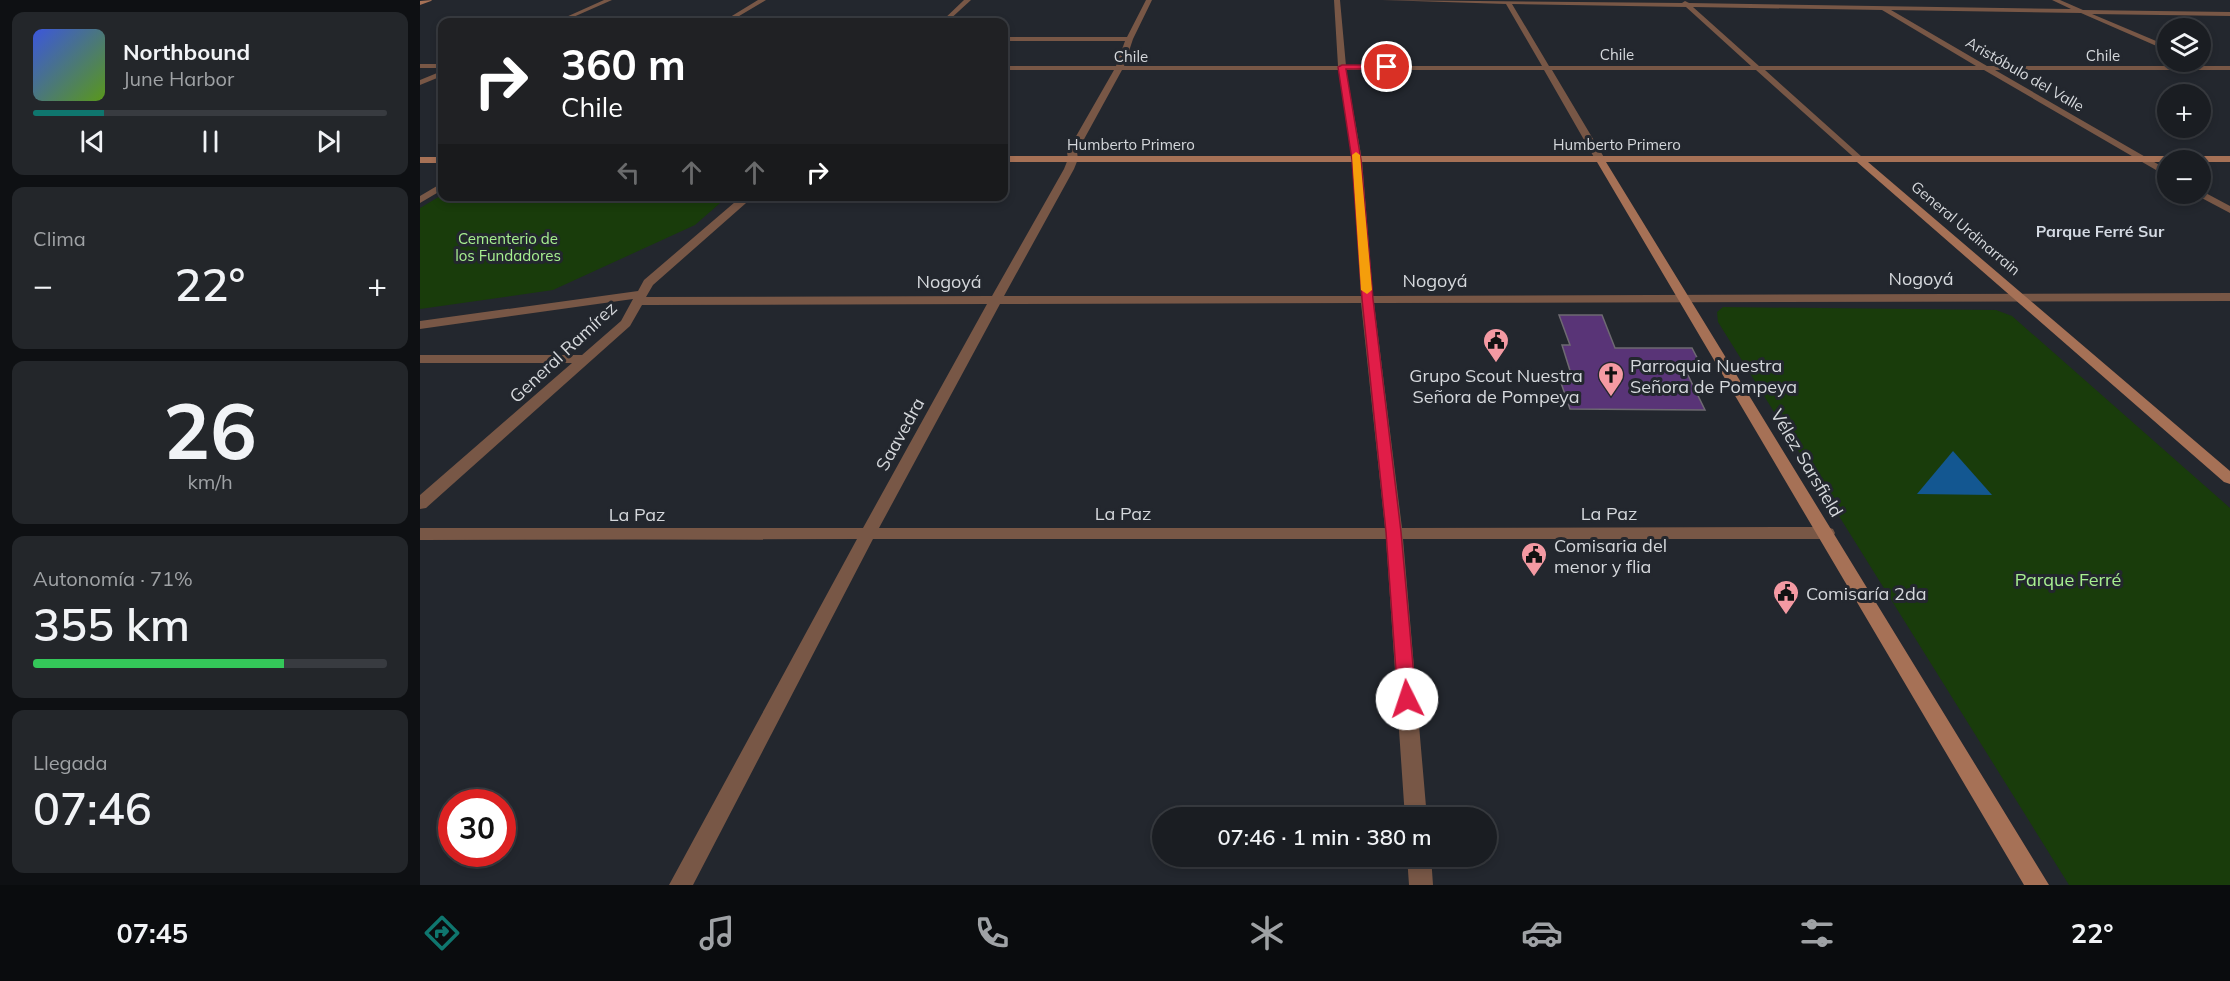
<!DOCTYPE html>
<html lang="es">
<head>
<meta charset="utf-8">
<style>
  :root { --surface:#1a1d22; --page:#23262a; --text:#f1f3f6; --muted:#9fa2a5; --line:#383b40; --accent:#0f766e }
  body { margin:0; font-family:Mulish,sans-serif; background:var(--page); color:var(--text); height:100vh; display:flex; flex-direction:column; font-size:22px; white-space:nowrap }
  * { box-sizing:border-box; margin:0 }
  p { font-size:20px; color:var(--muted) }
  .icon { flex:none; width:33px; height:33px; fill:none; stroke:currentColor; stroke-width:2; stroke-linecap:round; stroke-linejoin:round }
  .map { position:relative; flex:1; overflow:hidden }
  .sheet { display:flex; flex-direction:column; gap:12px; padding:12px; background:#0e1013; width:420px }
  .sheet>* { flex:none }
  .top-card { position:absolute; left:18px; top:18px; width:570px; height:183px; border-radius:12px; box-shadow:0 3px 9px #0003,0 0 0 2px var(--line); background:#202124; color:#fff; overflow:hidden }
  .tools { position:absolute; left:1737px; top:18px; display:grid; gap:12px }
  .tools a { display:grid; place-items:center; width:54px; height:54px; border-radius:50%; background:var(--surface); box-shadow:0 3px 9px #0003,0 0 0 2px var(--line); font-size:30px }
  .speed { position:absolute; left:18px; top:789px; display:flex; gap:12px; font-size:30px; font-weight:700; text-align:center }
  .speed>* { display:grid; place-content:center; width:78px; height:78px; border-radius:50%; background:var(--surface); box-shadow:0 3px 9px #0003,0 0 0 2px var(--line); line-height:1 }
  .speed .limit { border:9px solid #d22; background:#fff; color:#111 }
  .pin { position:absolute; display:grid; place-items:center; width:51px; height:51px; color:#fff; margin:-26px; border:3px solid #fff; border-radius:50%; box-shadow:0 2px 6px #0007 }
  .me { position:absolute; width:66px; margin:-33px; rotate:356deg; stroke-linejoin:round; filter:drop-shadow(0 0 4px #0008) }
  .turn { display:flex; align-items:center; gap:21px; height:126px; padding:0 24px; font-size:27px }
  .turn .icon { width:78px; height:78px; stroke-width:2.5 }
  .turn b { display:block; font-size:42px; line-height:51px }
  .lanes { display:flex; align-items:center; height:57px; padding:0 24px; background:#0003; justify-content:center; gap:30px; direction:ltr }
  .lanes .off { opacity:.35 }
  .big { font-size:45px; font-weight:600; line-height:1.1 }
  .sheet .tile { flex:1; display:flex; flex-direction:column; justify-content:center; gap:9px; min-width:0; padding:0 21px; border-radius:12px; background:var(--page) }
  .sheet .dial { align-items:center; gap:0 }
  .dial b { font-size:78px; line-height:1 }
  .song { display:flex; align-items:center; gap:18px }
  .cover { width:72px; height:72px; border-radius:9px; background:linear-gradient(135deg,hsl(230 70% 55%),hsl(90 70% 35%)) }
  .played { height:6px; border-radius:3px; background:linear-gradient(90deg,var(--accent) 20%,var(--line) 20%) }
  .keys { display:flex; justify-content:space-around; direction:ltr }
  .heat { display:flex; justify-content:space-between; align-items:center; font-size:33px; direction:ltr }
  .charge { height:9px; border-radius:4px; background:linear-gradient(90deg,#34c759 71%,var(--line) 0) }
  .trip { position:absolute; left:732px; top:807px; width:345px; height:60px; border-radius:30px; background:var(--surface); box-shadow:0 3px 9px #0003,0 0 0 2px var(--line); font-weight:600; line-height:60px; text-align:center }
  .dock { display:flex; height:96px; justify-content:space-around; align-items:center; background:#0a0c0e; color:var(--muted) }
  .dock .icon { width:42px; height:42px }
  .dock .on { color:var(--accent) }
  .dock b { font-size:27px; color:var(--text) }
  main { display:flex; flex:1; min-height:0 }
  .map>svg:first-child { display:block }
</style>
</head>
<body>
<main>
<section class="sheet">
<div class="tile">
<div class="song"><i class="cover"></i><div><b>Northbound</b><p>June Harbor</p></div></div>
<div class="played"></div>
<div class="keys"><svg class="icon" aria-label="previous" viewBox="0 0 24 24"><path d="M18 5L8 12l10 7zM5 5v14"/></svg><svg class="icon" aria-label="pause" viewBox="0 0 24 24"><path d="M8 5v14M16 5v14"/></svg><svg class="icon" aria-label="next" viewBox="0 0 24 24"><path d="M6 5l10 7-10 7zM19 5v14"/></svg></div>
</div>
<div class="tile"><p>Clima</p>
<div class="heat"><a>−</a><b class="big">22°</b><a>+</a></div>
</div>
<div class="tile dial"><b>26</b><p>km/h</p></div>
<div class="tile"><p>Autonomía · 71%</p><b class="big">355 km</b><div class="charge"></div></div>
<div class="tile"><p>Llegada</p><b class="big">07:46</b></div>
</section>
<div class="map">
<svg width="1810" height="885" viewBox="0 0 1810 885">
  <rect width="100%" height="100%" fill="#23272e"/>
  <path fill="#193c0b" d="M 22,195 L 22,196 L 307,197 L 275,225 L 133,290 L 0,309 L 0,208 Z
    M 1303,307 L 1576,310 L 1592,316 L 1810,508 L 1810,885 L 1649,885 L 1298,322 L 1297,312 Z"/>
  <path fill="#135791" d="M 1533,451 L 1572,495 L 1497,494 Z"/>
  <path fill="#593477" stroke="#6e6a72" stroke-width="1.5" d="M 1139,315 L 1182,315 L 1195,348 L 1272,348 L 1284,371 L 1266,371 L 1285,410 L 1150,409 L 1139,377 L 1152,377 L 1142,345 L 1150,345 Z"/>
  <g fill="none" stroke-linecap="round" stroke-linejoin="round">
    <path fill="#785746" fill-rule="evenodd" d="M 184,0 L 192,0 L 142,22 L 135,22 Z
      M 338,0 L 346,0 L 309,22 L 302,22 Z
      M 544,0 L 551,0 L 527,22 L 521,22 Z
      M 726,0 L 732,0 L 713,39 L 704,66 L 918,66 L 914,0 L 920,0 L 926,66 L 1122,66 L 1086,4 L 962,0 L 1262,3 L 1265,1 L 1269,3 L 1651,9 L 1632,0 L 1640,0 L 1663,10 L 1810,12 L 1810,16 L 1672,14 L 1748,46 L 1748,51 L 1661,13 L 1471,10 L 1567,66 L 1810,66 L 1810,70 L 1575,70 L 1748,170 L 1748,177 L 1564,70 L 1345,70 L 1442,157 L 1442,161 L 1439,162 L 1336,70 L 1132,70 L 1185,159 L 1180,162 L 1175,159 L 1124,70 L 926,70 L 942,160 L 953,296 L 1810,293 L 1810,301 L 954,303 L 982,528 L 1407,527 L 1413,529 L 1415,533 L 1413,537 L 1407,539 L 983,539 L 1007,818 L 985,818 L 966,539 L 453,539 L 273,885 L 249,885 L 437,539 L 0,540 L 0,528 L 443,528 L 567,304 L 222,305 L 210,326 L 6,508 L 0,509 L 0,495 L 152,363 L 0,363 L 0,355 L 162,355 L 201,321 L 213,299 L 0,329 L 0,321 L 218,291 L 224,280 L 322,196 L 334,196 L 233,285 L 226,297 L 572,296 L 644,169 L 648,159 L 647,152 L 694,70 L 584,70 L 584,66 L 696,66 L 705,41 L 584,41 L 584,37 L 707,37 ZM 1092,4 L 1266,7 L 1331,66 L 1129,66 ZM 1273,7 L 1462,10 L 1556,66 L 1339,66 ZM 702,70 L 919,70 L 932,160 L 941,296 L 584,296 L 654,169 L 658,159 L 657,152 ZM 941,303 L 965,528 L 459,528 L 580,304 Z
      M 0,64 L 22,64 L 22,68 L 0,68 Z
      M 22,71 L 22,76 L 0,85 L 0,80 Z
      M 22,183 L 22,190 L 0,203 L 0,196 Z
      M 1780,190 L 1810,206 L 1810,213 L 1776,195 L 1775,194 L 1780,194 Z
      M 987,856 L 1011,856 L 1013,885 L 989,885 Z"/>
    <path fill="#a67156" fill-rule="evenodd" d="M 12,0 L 11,1 L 0,5 L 0,1 Z
      M 584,156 L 1810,156 L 1810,162 L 1448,162 L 1810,471 L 1810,484 L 1804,482 L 1437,162 L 1186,162 L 1629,885 L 1604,885 L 1177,162 L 584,162 Z
      M 0,157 L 22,157 L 22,163 L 0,163 Z"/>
  </g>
  <path fill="#e11d48" stroke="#92132f" stroke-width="1.5" d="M 922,65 L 967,65 L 971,67 L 967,69 L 926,69 L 941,160 L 953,299 L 981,532 L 996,699 L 993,704 L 987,706 L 980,704 L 978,699 L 966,532 L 942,299 L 932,160 L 918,67 Z"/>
  <path fill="#f59e0b" d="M 936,152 L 940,155 L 952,290 L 947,294 L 941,290 L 932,155 Z"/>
  <defs>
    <symbol id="civic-pin" viewBox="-11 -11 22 30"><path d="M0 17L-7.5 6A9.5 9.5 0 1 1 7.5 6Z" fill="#f49aa3" stroke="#23272e"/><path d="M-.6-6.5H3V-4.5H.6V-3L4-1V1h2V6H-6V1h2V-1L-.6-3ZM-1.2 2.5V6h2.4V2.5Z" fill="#111"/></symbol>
    <symbol id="church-pin" viewBox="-11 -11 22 30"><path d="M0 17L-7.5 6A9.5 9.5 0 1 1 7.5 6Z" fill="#f49aa3" stroke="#23272e"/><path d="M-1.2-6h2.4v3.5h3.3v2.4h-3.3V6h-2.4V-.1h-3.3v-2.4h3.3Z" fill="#111"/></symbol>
  </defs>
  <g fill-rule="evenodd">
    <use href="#civic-pin" x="1061" y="326" width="30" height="40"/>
    <use href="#church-pin" x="1176" y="360" width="30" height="40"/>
    <use href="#civic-pin" x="1099" y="540" width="30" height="40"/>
    <use href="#civic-pin" x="1351" y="578" width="30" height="40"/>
  </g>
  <g text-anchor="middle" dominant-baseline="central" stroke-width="6" stroke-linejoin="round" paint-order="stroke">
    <g font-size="15" fill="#d5d8dc" stroke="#23272e">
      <text x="1197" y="54">Chile</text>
      <text x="1683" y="55">Chile</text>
      <text x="711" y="56">Chile</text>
      <text transform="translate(1605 74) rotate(30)">Aristóbulo del Valle</text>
      <text x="711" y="144">Humberto Primero</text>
      <text x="1197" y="144">Humberto Primero</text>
      <text transform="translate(1546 228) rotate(40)">General Urdinarrain</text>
    </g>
    <g font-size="15" fill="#a7ef90" stroke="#23272e">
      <text x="88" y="238">Cementerio de<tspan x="88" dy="17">los Fundadores</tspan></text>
    </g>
    <g font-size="16" font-weight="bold" fill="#d4dae3" stroke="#23272e">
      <text x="1680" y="231">Parque Ferré Sur</text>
    </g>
    <g font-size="18" fill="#d5d8dc" stroke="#23272e">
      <text x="1501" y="278">Nogoyá</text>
      <text x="1015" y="280">Nogoyá</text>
      <text x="529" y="281">Nogoyá</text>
      <text transform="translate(143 352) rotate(-43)">General Ramírez</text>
      <text transform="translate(480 434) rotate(-61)">Saavedra</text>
      <text transform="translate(1387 463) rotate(59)">Vélez Sarsfield</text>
      <text x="703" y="513">La Paz</text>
      <text x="1189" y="513">La Paz</text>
      <text x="217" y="514">La Paz</text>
    </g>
    <g font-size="18" fill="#d5d8dc" stroke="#23272e" text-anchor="start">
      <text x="1210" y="365">Parroquia Nuestra<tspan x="1210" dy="21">Señora de Pompeya</tspan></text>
      <text x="1076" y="375" text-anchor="middle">Grupo Scout Nuestra<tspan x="1076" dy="21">Señora de Pompeya</tspan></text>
      <text x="1134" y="545">Comisaria del<tspan x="1134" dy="21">menor y flia</tspan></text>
      <text x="1386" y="593">Comisaría 2da</text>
    </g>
    <g font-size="18" fill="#a7ef90" stroke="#23272e">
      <text x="1648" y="579">Parque Ferré</text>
    </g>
  </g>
</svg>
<div class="tools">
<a><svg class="icon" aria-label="layers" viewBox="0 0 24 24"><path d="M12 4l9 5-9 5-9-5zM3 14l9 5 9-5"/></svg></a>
<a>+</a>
<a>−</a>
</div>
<div class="speed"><div class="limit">30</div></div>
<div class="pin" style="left:967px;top:67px;background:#d93025"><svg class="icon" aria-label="arrive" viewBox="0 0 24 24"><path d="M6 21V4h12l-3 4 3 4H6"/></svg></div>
<svg class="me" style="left:987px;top:699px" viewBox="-20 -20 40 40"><circle r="19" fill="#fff"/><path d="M0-13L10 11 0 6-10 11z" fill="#e11d48"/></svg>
<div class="trip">07:46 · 1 min · 380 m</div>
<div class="top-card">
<div class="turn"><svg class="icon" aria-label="right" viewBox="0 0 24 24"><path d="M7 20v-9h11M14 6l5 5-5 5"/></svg><div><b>360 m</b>Chile</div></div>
<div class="lanes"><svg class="icon off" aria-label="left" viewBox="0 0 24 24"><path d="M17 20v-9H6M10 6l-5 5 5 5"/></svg><svg class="icon off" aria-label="ahead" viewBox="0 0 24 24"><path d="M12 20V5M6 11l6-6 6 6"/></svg><svg class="icon off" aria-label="ahead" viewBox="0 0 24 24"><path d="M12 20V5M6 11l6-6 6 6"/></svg><svg class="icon" aria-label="right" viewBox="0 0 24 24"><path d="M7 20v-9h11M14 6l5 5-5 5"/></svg></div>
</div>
</div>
</main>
<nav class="dock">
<b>07:45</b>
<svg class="icon on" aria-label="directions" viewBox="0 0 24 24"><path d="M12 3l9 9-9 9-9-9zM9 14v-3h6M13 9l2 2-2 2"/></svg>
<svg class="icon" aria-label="music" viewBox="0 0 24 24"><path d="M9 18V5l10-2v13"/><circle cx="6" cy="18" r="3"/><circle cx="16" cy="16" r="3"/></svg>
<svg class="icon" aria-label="phone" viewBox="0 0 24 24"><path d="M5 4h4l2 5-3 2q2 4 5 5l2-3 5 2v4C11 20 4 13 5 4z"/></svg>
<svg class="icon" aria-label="climate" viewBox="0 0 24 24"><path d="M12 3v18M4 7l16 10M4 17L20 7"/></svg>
<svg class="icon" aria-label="car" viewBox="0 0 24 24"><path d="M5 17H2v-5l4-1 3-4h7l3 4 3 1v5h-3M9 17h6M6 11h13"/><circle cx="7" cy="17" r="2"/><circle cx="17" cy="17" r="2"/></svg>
<svg class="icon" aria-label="filters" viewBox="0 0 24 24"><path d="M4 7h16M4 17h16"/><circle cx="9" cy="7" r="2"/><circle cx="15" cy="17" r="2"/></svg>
<b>22°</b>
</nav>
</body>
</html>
